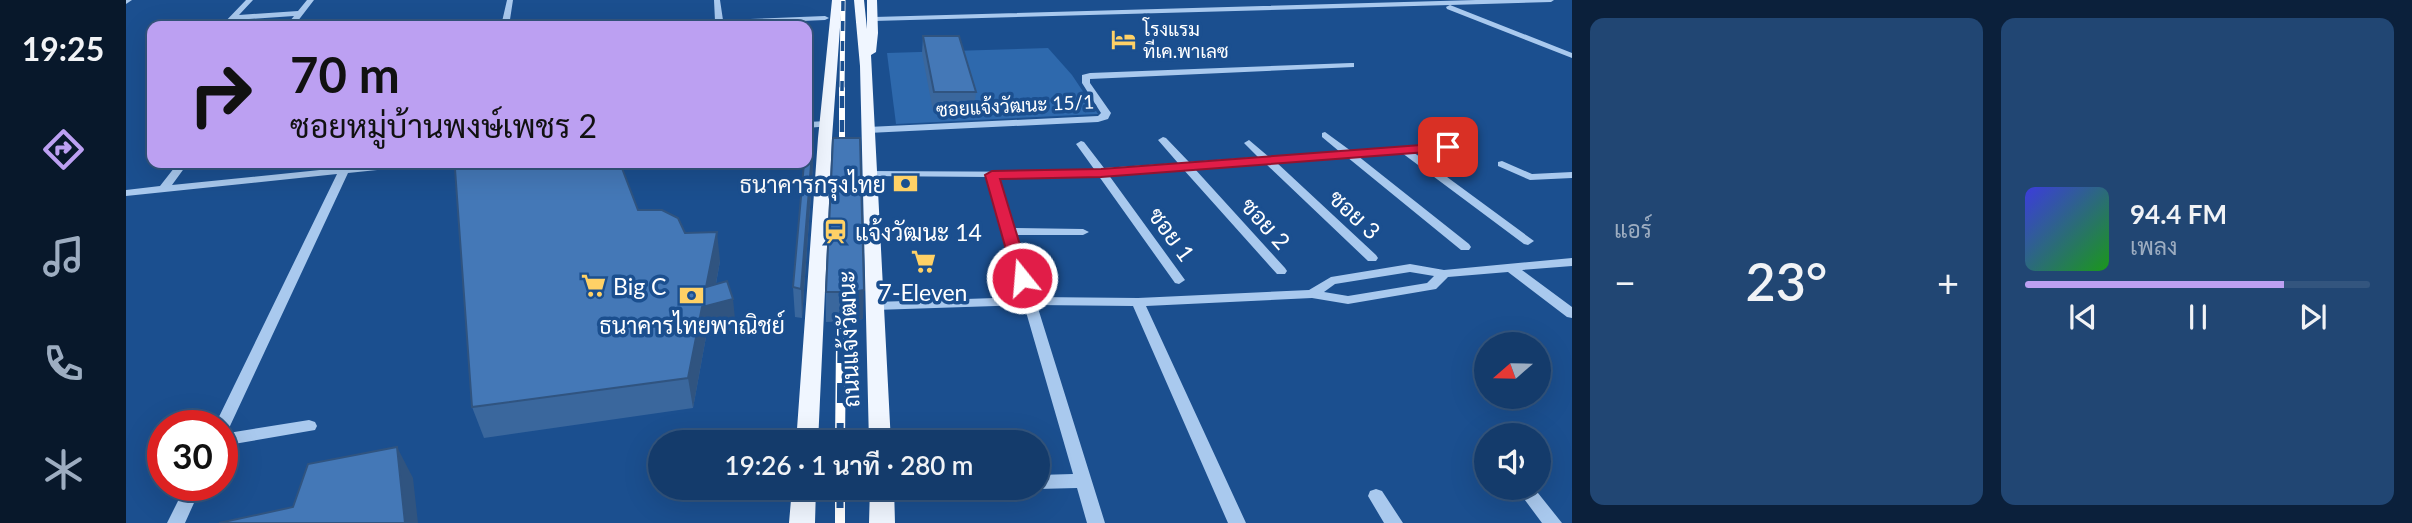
<!DOCTYPE html>
<html lang="th">
<head>
<meta charset="utf-8">
<style>
  :root { --surface:#143b6b; --page:#214673; --text:#f1f3f6; --muted:#9dadc1; --line:#33557e; --accent:#bca0f2 }
  body { margin:0; font-family:Lato,Sarabun,sans-serif; background:var(--page); color:var(--text); height:100vh; display:flex; flex-direction:column; font-size:26px; white-space:nowrap }
  * { box-sizing:border-box; margin:0 }
  p { font-size:23px; color:var(--muted) }
  .icon { flex:none; width:38px; height:38px; fill:none; stroke:currentColor; stroke-width:2; stroke-linecap:round; stroke-linejoin:round }
  .map { position:relative; flex:1; overflow:hidden }
  .drawer { display:flex; flex-direction:column; gap:18px; padding:18px; background:#0b203b; width:840px }
  .drawer>* { flex:none }
  .top-card { position:absolute; left:21px; top:21px; width:665px; height:147px; border-radius:14px; box-shadow:0 7px 28px #0002,0 0 0 2px var(--line); background:#bca0f2; color:#111; overflow:hidden }
  .needle { width:46px; rotate:250deg }
  .tools { position:absolute; left:1348px; top:332px; display:grid; gap:14px }
  .tools a { display:grid; place-items:center; width:77px; height:77px; border-radius:50%; background:var(--surface); box-shadow:0 7px 28px #0002,0 0 0 2px var(--line); font-size:35px }
  .speed { position:absolute; left:21px; top:410px; display:flex; gap:14px; font-size:35px; font-weight:700; text-align:center }
  .speed>* { display:grid; place-content:center; width:91px; height:91px; border-radius:50%; background:var(--surface); box-shadow:0 7px 28px #0002,0 0 0 2px var(--line); line-height:1 }
  .speed .limit { border:10px solid #d22; background:#fff; color:#111 }
  .pin { position:absolute; display:grid; place-items:center; width:60px; height:60px; color:#fff; margin:-30px; border-radius:14px; box-shadow:0 4px 10px #0006 }
  .me { position:absolute; width:77px; margin:-38px; rotate:343deg; stroke-linejoin:round; filter:drop-shadow(0 0 5px #0008) }
  .turn { display:flex; align-items:center; gap:24px; height:147px; padding:0 28px; font-size:32px }
  .turn .icon { width:91px; height:91px; stroke-width:2.5 }
  .turn b { display:block; font-size:49px; line-height:60px }
  .big { font-size:52px; font-weight:600; line-height:1.1 }
  .drawer .tile { flex:1; display:flex; flex-direction:column; justify-content:center; gap:10px; min-width:0; padding:0 24px; border-radius:14px; background:var(--page) }
  .song { display:flex; align-items:center; gap:21px }
  .cover { width:84px; height:84px; border-radius:10px; background:linear-gradient(135deg,hsl(240 70% 55%),hsl(120 70% 35%)) }
  .played { height:7px; border-radius:4px; background:linear-gradient(90deg,var(--accent) 75%,var(--line) 75%) }
  .keys { display:flex; justify-content:space-around; direction:ltr }
  .heat { display:flex; justify-content:space-between; align-items:center; font-size:38px; direction:ltr }
  .drawer .tiles { flex:1; display:grid; gap:18px; grid-template-columns:repeat(2,1fr) }
  .trip { position:absolute; left:522px; top:430px; width:402px; height:70px; border-radius:35px; background:var(--surface); box-shadow:0 7px 28px #0002,0 0 0 2px var(--line); font-weight:600; line-height:70px; text-align:center }
  main { display:flex; flex:1; min-height:0 }
  .menu { display:flex; flex-direction:column; width:126px; justify-content:space-around; align-items:center; background:#08182b; color:var(--muted) }
  .menu .icon { width:49px; height:49px }
  .menu .current { color:var(--accent) }
  .menu b { font-size:32px; color:var(--text) }
  .map>svg:first-child { display:block }
</style>
</head>
<body>
<main>
<nav class="menu">
<b>19:25</b>
<svg class="icon current" aria-label="directions" viewBox="0 0 24 24"><path d="M12 3l9 9-9 9-9-9zM9 14v-3h6M13 9l2 2-2 2"/></svg>
<svg class="icon" aria-label="music" viewBox="0 0 24 24"><path d="M9 18V5l10-2v13"/><circle cx="6" cy="18" r="3"/><circle cx="16" cy="16" r="3"/></svg>
<svg class="icon" aria-label="phone" viewBox="0 0 24 24"><path d="M5 4h4l2 5-3 2q2 4 5 5l2-3 5 2v4C11 20 4 13 5 4z"/></svg>
<svg class="icon" aria-label="climate" viewBox="0 0 24 24"><path d="M12 3v18M4 7l16 10M4 17L20 7"/></svg>
</nav>
<div class="map">
<svg width="1446" height="523" viewBox="0 0 1446 523">
  <rect width="100%" height="100%" fill="#1b4f8f"/>
  <path fill="#2e69ad" d="M 922,48 L 946,75 L 972,114 L 770,124 L 761,53 Z"/>
  <g fill="none" stroke-linecap="round" stroke-linejoin="round">
    <path fill="#a9c9ee" fill-rule="evenodd" d="M 0,0 L 6,0 L 0,4 Z
      M 120,0 L 127,0 L 113,15 L 172,11 L 181,0 L 188,0 L 168,26 L 160,26 L 168,16 L 109,20 L 103,26 L 95,26 Z
      M 381,0 L 387,0 L 383,26 L 375,26 Z
      M 588,0 L 594,0 L 597,20 L 699,16 L 703,18 L 699,20 L 564,26 L 515,26 L 519,24 L 589,21 Z
      M 1350,0 L 1428,0 L 1425,2 L 1324,5 L 1446,53 L 1446,58 L 1321,9 L 1320,7 L 1324,5 L 748,21 L 744,19 L 748,17 Z
      M 1225,63 L 1228,63 L 1228,67 L 964,79 L 964,83 L 985,113 L 982,119 L 972,122 L 742,133 L 737,130 L 742,127 L 972,116 L 975,113 L 956,83 L 956,75 L 964,73 Z
      M 701,121 L 704,122 L 704,126 L 681,128 L 681,122 Z
      M 1199,132 L 1225,151 L 1326,145 L 1326,149 L 1322,150 L 1287,152 L 1408,241 L 1402,245 L 1398,244 L 1276,153 L 1232,156 L 1343,244 L 1345,247 L 1343,250 L 1335,250 L 1221,157 L 1150,162 L 1250,255 L 1252,258 L 1250,261 L 1242,261 L 1139,163 L 1068,168 L 1159,268 L 1161,271 L 1159,274 L 1151,274 L 1057,169 L 982,174 L 1059,280 L 1053,284 L 1049,283 L 972,175 L 927,178 L 872,178 L 887,228 L 957,229 L 963,232 L 957,235 L 890,235 L 909,297 L 1012,298 L 1183,290 L 1205,277 L 1284,264 L 1318,270 L 1446,258 L 1446,266 L 1396,270 L 1446,307 L 1446,318 L 1441,317 L 1382,272 L 1322,277 L 1310,289 L 1222,304 L 1186,298 L 1020,306 L 1120,523 L 1102,523 L 1007,306 L 911,305 L 979,523 L 961,523 L 951,488 L 912,489 L 910,488 L 912,475 L 947,474 L 898,305 L 749,310 L 742,306 L 749,302 L 896,297 L 861,177 L 743,176 L 738,173 L 739,171 L 927,172 L 968,169 L 950,144 L 955,141 L 958,142 L 978,168 L 1052,163 L 1032,140 L 1037,137 L 1040,138 L 1063,162 L 1132,157 L 1118,143 L 1123,140 L 1143,157 L 1214,152 L 1196,137 L 1196,133 ZM 1284,272 L 1308,276 L 1301,283 L 1222,296 L 1198,292 L 1209,284 Z
      M 1376,161 L 1406,174 L 1446,172 L 1446,178 L 1404,180 L 1372,166 L 1372,162 Z
      M 52,163 L 62,163 L 46,185 L 262,163 L 295,163 L 290,166 L 222,173 L 104,426 L 102,430 L 96,432 L 96,425 L 89,425 L 211,174 L 0,196 L 0,190 L 34,186 Z
      M 183,420 L 189,422 L 191,426 L 189,430 L 96,446 L 96,434 Z
      M 60,485 L 76,485 L 59,523 L 41,523 Z
      M 1390,488 L 1408,488 L 1436,523 L 1416,523 Z
      M 1250,489 L 1256,491 L 1277,523 L 1258,523 L 1242,496 L 1244,491 Z"/>
    <path fill="#f0f6ff" fill-rule="evenodd" d="M 706,0 L 716,0 L 706,138 L 692,443 L 670,443 L 692,138 Z
      M 728,0 L 738,0 L 741,29 L 741,0 L 751,0 L 752,33 L 750,52 L 745,55 L 765,443 L 743,443 L 734,66 Z
      M 666,488 L 690,488 L 689,523 L 663,523 Z
      M 744,488 L 768,488 L 769,523 L 743,523 Z"/>
    <defs>
      <path id="rail-far3" d="M 716,91 L 717,0"/>
      <path id="rail-far2" d="M 716,156 L 716,89"/>
      <path id="rail-far1" d="M 715,345 L 715,303"/>
      <path id="rail" d="M 714,443 L 715,344
        M 714,488 L 714,523"/>
    </defs>
    <use href="#rail-far3" stroke="#fff" stroke-width="5"/>
    <use href="#rail-far2" stroke="#fff" stroke-width="6"/>
    <use href="#rail-far1" stroke="#fff" stroke-width="8"/>
    <use href="#rail" stroke="#fff" stroke-width="10"/>
    <use href="#rail-far3" stroke="#1b4f8f" stroke-width="3.5" stroke-dasharray="10" stroke-linecap="butt"/>
    <use href="#rail-far2" stroke="#1b4f8f" stroke-width="4.5" stroke-dasharray="12" stroke-linecap="butt"/>
    <use href="#rail-far1" stroke="#1b4f8f" stroke-width="5" stroke-dasharray="16" stroke-linecap="butt"/>
    <use href="#rail" stroke="#1b4f8f" stroke-width="7" stroke-dasharray="20" stroke-linecap="butt"/>
  </g>
  <path fill="#3a679d" d="M 797,36 L 850,92 L 848,111 L 807,111 L 796,53 Z
    M 707,138 L 737,319 L 726,321 L 700,322 L 700,292 Z
    M 687,166 L 676,318 L 669,317 L 667,287 Z
    M 512,210 L 559,233 L 594,261 L 590,284 L 610,329 L 580,337 L 567,408 L 358,438 L 346,407 Z"/>
  <path fill="#305480" d="M 687,140 L 687,166 L 676,318 L 675,289 Z
    M 591,232 L 594,261 L 586,305 L 607,299 L 610,329 L 580,337 L 567,408 L 562,378 Z
    M 738,290 L 737,319 L 726,321 L 726,292 Z
    M 271,447 L 287,478 L 292,523 L 279,523 Z"/>
  <path fill="#4478b7" stroke="#305480" stroke-width="2" d="M 797,36 L 833,36 L 850,92 L 808,92 Z
    M 707,138 L 734,138 L 738,290 L 726,292 L 700,292 Z
    M 687,140 L 675,289 L 667,287 L 678,163 L 681,163 L 681,141 Z
    M 365,163 L 494,163 L 512,210 L 536,210 L 552,218 L 559,233 L 591,232 L 580,287 L 601,281 L 607,299 L 576,307 L 562,378 L 346,407 L 329,169 Z
    M 271,447 L 279,523 L 93,523 L 167,507 L 182,464 Z"/>
  <path fill="#e11d48" stroke="#92132f" stroke-width="2" d="M 1322,143 L 1327,145 L 1327,150 L 975,177 L 874,179 L 904,278 L 896,283 L 888,278 L 859,175 L 866,171 L 975,169 Z"/>
  <defs>
    <symbol id="hotel-bare" viewBox="-9 -9 18 18"><path d="M-6-4.5h1.5V1H6V5H4.5V3h-9V5H-6ZM-4 0a1.8 1.8 0 1 1 3.6 0ZM.5 0V-2.5h3Q6-2.5 6 0Z" fill="#ffd166" stroke="#1b4f8f" stroke-width="2.5" paint-order="stroke"/></symbol>
    <symbol id="bank-bare" viewBox="-9 -9 18 18"><path d="M-6-4H6V4H-6ZM0-2.3a2.3 2.3 0 1 0 0 4.6a2.3 2.3 0 1 0 0-4.6Z" fill="#ffd166" stroke="#1b4f8f" stroke-width="2.5" paint-order="stroke"/></symbol>
    <symbol id="station-bare" viewBox="-9 -9 18 18"><path d="M-3-6H3Q5-6 5-4V2Q5 4 3 4L4.5 6H3L1.5 4h-3L-3 6H-4.5L-3 4Q-5 4-5 2V-4Q-5-6-3-6ZM-3.5-4v3h7v-3ZM-3.5 1v1.5H-2V1ZM2 1v1.5H3.5V1Z" fill="#ffd166" stroke="#1b4f8f" stroke-width="2.5" paint-order="stroke"/></symbol>
    <symbol id="supermarket-bare" viewBox="-9 -9 18 18"><path d="M-6-5.5h2.5l.6 2H6L4.5 2H-2.5L-4.4-4H-6ZM-1.5 3.2a1.3 1.3 0 1 0 .1 0ZM3 3.2a1.3 1.3 0 1 0 .1 0Z" fill="#ffd166" stroke="#1b4f8f" stroke-width="2.5" paint-order="stroke"/></symbol>
  </defs>
  <g fill-rule="evenodd">
    <use href="#hotel-bare" x="980" y="22" width="35" height="35"/>
    <use href="#bank-bare" x="762" y="166" width="35" height="35"/>
    <use href="#station-bare" x="692" y="214" width="35" height="35"/>
    <use href="#supermarket-bare" x="780" y="244" width="35" height="35"/>
    <use href="#supermarket-bare" x="450" y="268" width="35" height="35"/>
    <use href="#bank-bare" x="548" y="278" width="35" height="35"/>
  </g>
  <g text-anchor="middle" dominant-baseline="central" stroke-width="7" stroke-linejoin="round" paint-order="stroke">
    <g font-size="19" fill="#fff" stroke="#1b4f8f" text-anchor="start">
      <text x="1017" y="28">โรงแรม<tspan x="1017" dy="22">ทีเค.พาเลซ</tspan></text>
    </g>
    <g font-size="19" fill="#fff" stroke="#1b4f8f">
      <text transform="translate(889 105) rotate(-3)">ซอยแจ้งวัฒนะ 15/1</text>
    </g>
    <g font-size="23" fill="#fff" stroke="#1b4f8f" text-anchor="start">
      <text x="760" y="184" text-anchor="end">ธนาคารกรุงไทย</text>
      <text x="729" y="232">แจ้งวัฒนะ 14</text>
      <text x="487" y="286">Big C</text>
      <text x="797" y="292" text-anchor="middle">7-Eleven</text>
      <text x="566" y="325" text-anchor="middle">ธนาคารไทยพาณิชย์</text>
    </g>
    <g font-size="23" fill="#fff" stroke="#1b4f8f">
      <text transform="translate(1229 214) rotate(43)">ซอย 3</text>
      <text transform="translate(1140 223) rotate(48)">ซอย 2</text>
      <text transform="translate(1046 234) rotate(54)">ซอย 1</text>
      <text transform="translate(722 339) rotate(-92)">ถนนแจ้งวัฒนะ</text>
    </g>
  </g>
</svg>
<div class="tools">
<a><svg class="needle" viewBox="-14 -14 28 28"><path d="M0-13l5 13h-10z" fill="#e53935"/><path d="M0 13l5-13h-10z" fill="#9dadc1"/></svg></a>
<a><svg class="icon" aria-label="sound" viewBox="0 0 24 24"><path d="M4 9h4l5-4v14l-5-4H4zM17 9q2 3 0 6"/></svg></a>
</div>
<div class="speed"><div class="limit">30</div></div>
<div class="pin" style="left:1322px;top:147px;background:#d93025"><svg class="icon" aria-label="arrive" viewBox="0 0 24 24"><path d="M6 21V4h12l-3 4 3 4H6"/></svg></div>
<svg class="me" style="left:896px;top:278px" viewBox="-20 -20 40 40"><circle r="17" fill="#e11d48" stroke="#fff" stroke-width="3"/><path d="M0-11L8 9 0 5-8 9z" fill="#fff"/></svg>
<div class="trip">19:26 · 1 นาที · 280 m</div>
<div class="top-card">
<div class="turn"><svg class="icon" aria-label="right" viewBox="0 0 24 24"><path d="M7 20v-9h11M14 6l5 5-5 5"/></svg><div><b>70 m</b>ซอยหมู่บ้านพงษ์เพชร 2</div></div>
</div>
</div>
<section class="drawer">
<div class="tiles">
<div class="tile"><p>แอร์</p>
<div class="heat"><a>−</a><b class="big">23°</b><a>+</a></div>
</div>
<div class="tile">
<div class="song"><i class="cover"></i><div><b>94.4 FM</b><p>เพลง</p></div></div>
<div class="played"></div>
<div class="keys"><svg class="icon" aria-label="previous" viewBox="0 0 24 24"><path d="M18 5L8 12l10 7zM5 5v14"/></svg><svg class="icon" aria-label="pause" viewBox="0 0 24 24"><path d="M8 5v14M16 5v14"/></svg><svg class="icon" aria-label="next" viewBox="0 0 24 24"><path d="M6 5l10 7-10 7zM19 5v14"/></svg></div>
</div>
</div>
</section>
</main>
</body>
</html>
